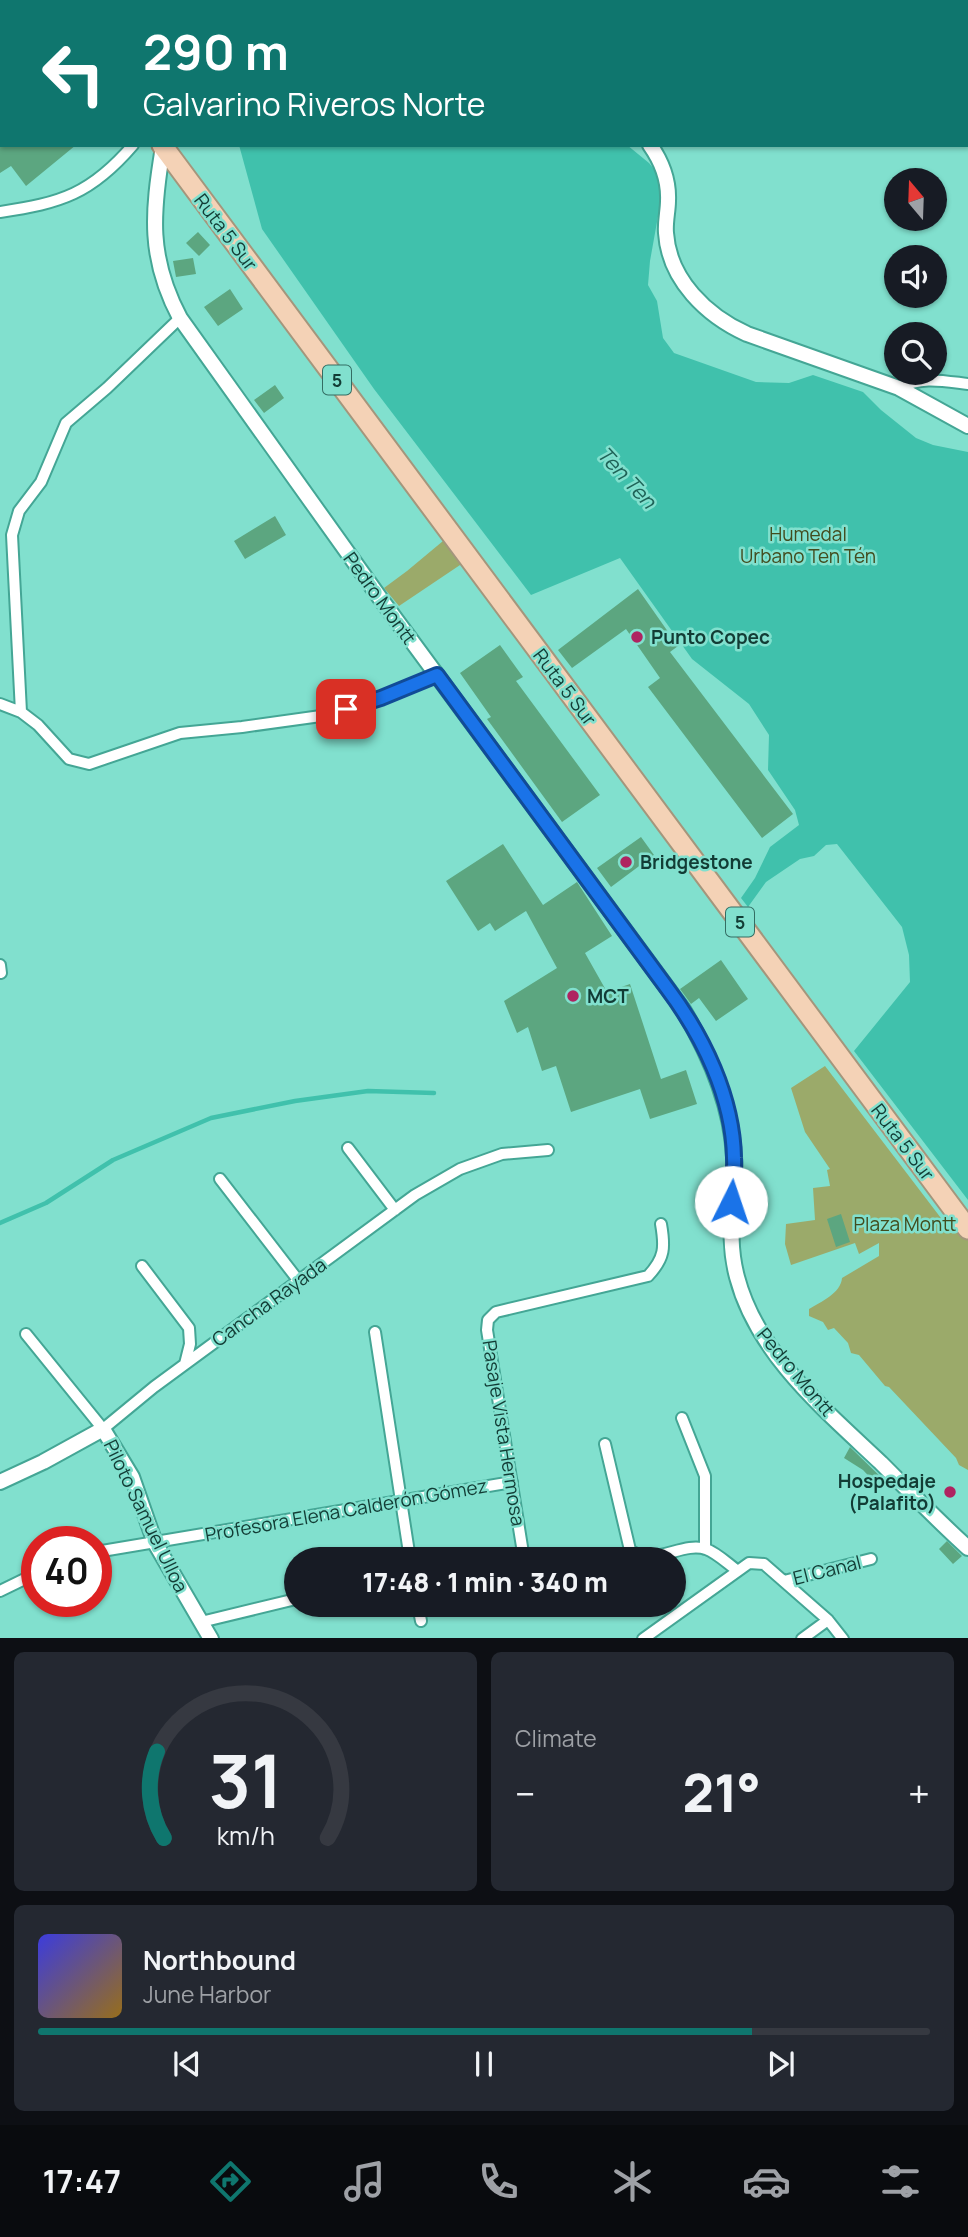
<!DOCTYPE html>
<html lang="en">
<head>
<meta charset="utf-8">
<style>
  :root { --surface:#171b24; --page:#242831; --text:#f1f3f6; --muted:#9ea1a6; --line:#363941; --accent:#0f766e }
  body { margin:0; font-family:Manrope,sans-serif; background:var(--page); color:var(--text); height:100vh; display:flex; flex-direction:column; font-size:26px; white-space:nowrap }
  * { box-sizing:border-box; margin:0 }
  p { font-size:23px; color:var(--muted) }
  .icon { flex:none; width:38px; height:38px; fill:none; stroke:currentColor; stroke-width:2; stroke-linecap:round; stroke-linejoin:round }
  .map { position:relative; height:1638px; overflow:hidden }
  .details { display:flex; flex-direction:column; gap:14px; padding:14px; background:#0d0f14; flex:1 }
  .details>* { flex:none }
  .banner { position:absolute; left:0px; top:0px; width:970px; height:147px; box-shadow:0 2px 5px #0004; background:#0f766e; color:#fff; overflow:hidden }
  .needle { width:46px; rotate:341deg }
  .fabs { position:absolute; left:884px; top:168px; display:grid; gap:14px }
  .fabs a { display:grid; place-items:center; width:63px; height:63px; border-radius:50%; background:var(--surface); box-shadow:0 2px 5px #0004; font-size:35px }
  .speed { position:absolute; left:21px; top:1526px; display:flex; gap:14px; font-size:35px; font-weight:700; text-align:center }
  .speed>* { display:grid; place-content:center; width:91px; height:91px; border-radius:50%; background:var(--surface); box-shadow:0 2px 5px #0004; line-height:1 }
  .speed .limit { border:10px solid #d22; background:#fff; color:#111 }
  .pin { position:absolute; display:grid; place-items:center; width:60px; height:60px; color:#fff; margin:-30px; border-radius:14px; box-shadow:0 4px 10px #0006 }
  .me { position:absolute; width:77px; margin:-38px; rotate:4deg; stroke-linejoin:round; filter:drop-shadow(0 0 5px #0008) }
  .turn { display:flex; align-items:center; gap:24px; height:147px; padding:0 28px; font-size:32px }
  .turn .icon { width:91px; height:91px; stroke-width:2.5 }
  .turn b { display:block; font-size:49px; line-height:60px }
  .big { font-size:52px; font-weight:800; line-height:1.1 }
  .details .widget { flex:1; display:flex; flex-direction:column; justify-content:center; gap:10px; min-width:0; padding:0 24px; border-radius:10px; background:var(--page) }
  .details .dial { align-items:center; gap:0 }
  .dial svg { height:182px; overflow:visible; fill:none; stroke:var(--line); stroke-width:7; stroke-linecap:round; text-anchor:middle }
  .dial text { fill:var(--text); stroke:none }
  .song { display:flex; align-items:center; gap:21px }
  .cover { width:84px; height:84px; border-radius:10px; background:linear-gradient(135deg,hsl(240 70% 55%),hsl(40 70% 35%)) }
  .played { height:7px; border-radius:4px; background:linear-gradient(90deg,var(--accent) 80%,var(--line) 80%) }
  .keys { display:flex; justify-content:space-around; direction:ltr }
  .heat { display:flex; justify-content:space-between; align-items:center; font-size:38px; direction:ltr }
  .details .tiles { flex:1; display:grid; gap:14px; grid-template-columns:1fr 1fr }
  .widget:last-child { grid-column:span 2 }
  .trip { position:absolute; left:284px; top:1547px; width:402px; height:70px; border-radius:35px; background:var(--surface); box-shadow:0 2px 5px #0004; font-weight:800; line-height:70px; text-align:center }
  .dock { display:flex; height:112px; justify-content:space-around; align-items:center; background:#090b0e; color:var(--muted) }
  .dock .icon { width:49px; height:49px }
  .dock .active { color:var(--accent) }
  .dock b { font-size:32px; color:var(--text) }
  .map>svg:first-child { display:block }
</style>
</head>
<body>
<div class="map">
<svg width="968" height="1639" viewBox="0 0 968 1639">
  <rect width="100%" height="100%" fill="#81e0ce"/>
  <path fill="#9baa6a" d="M 449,536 L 466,561 L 399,606 L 384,588 L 407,571 Z
    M 825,1066 L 947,1226 L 968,1212 L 968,1470 L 959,1465 L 956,1458 L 889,1387 L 885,1386 L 859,1355 L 851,1353 L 848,1343 L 834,1328 L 828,1330 L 823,1322 L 809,1316 L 809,1309 C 821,1302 841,1293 842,1278 L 879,1256 L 879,1243 L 859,1254 L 855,1243 L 791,1265 L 785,1244 L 786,1224 L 815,1220 L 813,1188 L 830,1186 L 827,1170 L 830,1169 L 805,1132 L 791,1088 Z"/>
  <path fill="#40c1ac" d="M 239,145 L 627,145 L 649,163 L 659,175 L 662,194 L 650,261 L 648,285 L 657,301 L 663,338 L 674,353 L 756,382 L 789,383 L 813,375 L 863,392 L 881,410 L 916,438 L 933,445 L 968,452 L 968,1200 L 854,1051 L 910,982 L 909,955 L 902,927 L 837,844 L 826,845 L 814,856 L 800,859 L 766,882 L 748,907 L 741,898 L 755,878 L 770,847 L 799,825 L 795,810 L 768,770 L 769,735 L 749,704 L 692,659 L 620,558 L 531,595 L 374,389 L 262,229 Z"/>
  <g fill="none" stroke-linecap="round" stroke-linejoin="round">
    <path stroke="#40c1ac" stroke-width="4.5" d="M 0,1223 L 46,1203 L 113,1160 L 211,1118 L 295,1101 L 368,1091 L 434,1093"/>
    <path stroke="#40c1ac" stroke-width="26" d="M 356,2 L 356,0"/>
  </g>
  <path fill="#5ca680" d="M 0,145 L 76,145 L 26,186 L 11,166 L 0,173 Z
    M 198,232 L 210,245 L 199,256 L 186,243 Z
    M 193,258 L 196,274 L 176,277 L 173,261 Z
    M 230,289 L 243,309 L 218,326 L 204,307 Z
    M 275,385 L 284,398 L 264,413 L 254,400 Z
    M 275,516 L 286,535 L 245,559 L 234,541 Z
    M 638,589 L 678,646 L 670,652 L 793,814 L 762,838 L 648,687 L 660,678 L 626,629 L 572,668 L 558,650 Z
    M 500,645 L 523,677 L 516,681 L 600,795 L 562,822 L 487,719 L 491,717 L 460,673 Z
    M 641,837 L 654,855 L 611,887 L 597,868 Z
    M 503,844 L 543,905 L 577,882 L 612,936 L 585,953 L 607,992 L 630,984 L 661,1079 L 686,1070 L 697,1104 L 650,1119 L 640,1089 L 571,1112 L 556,1066 L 542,1071 L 528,1027 L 517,1033 L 504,1001 L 557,968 L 526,911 L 495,931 L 490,923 L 478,931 L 446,881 Z
    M 721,960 L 748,999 L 716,1021 L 699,998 L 691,1004 L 680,989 Z
    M 841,1214 L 850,1242 L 836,1247 L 827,1219 Z
    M 850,1447 L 887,1483 L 881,1489 L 863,1470 L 844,1458 Z
    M 947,1541 L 962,1556 L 953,1564 L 939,1549 Z"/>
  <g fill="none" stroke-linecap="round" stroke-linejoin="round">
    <defs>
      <path id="minor" d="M 182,0 L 182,2
        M 0,212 C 61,203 91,194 133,145
        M 899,388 C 922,376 943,381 968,384
        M 0,704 L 21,712 L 38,725 L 69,759 L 89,764 L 180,733 L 242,727 L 328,715 L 381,698 L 437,675
        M 21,712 L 12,535 L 19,511 L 41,482 L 66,423 L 107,388 L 180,318
        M 0,965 L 1,973
        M 348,1148 L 395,1210
        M 220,1179 L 298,1280
        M 142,1266 L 189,1328 L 190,1344 L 185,1364
        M 375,1332 L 410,1559
        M 26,1334 L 103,1429 L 154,1387 L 415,1195 L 460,1169 L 502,1154 L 548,1150
        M 682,1418 L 705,1476 L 705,1549
        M 605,1444 L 630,1550 C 653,1568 682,1541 706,1549 C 717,1553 728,1564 738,1571
        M 96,1552 L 512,1482
        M 524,1559 L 487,1330 L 488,1320 L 496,1312 L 648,1276 C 665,1258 665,1247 661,1224
        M 784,1581 L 871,1559
        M 0,1591 L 37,1573
        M 418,1605 L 421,1621
        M 201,1622 L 296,1599
        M 643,1639 L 749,1563 L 764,1564 L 828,1620 L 843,1639
        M 802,1639 L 828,1620"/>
      <path id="tertiary" d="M 235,0 L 242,2
        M 216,2 L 225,0
        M 505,2 L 506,0
        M 650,145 C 662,162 669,180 668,201 C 668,211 665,222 666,233 C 669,280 707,316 747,334 L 899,388 L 968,426
        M 163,147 C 152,213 148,258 180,318 L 380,598 L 682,1008 C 709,1053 731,1103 734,1156 C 737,1199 725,1232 737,1277 C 757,1354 825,1410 881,1463 C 910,1492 938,1521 968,1548
        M 0,1482 L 43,1462 L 103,1429 L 132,1477 L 155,1543 L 211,1639"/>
      <path id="trunk" d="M 54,0 L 56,2
        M 162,145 L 968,1229"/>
    </defs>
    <use href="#minor" stroke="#44a695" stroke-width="14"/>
    <use href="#tertiary" stroke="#44a695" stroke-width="18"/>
    <use href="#trunk" stroke="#a4967c" stroke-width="23"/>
    <use href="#minor" stroke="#fff" stroke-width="10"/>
    <use href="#tertiary" stroke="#fff" stroke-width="14"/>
    <use href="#trunk" stroke="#f4d2b6" stroke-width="19"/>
  </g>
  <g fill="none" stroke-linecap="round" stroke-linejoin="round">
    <defs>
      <path id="route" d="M 346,709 L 381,698 L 437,675 L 667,988 C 703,1036 733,1097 734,1158 C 735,1173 732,1188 731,1202"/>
    </defs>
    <use href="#route" stroke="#114b97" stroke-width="18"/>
    <use href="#route" stroke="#1a73e8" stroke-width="12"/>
  </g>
  <g fill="#af2360" stroke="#81e0ce" stroke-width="2.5">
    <circle cx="637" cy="637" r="7"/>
    <circle cx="626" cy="862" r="7"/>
    <circle cx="573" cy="996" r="7"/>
    <circle cx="950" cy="1492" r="7"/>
  </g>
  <g text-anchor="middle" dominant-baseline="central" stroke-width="5" stroke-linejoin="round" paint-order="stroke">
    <g fill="#81e0ce" stroke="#336d63" stroke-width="2">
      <rect x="323" y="365.5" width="28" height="29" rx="5"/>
      <rect x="726" y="907.5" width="28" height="29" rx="5"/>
    </g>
    <g font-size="18" font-weight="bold" fill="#123c35">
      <text x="337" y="380">5</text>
      <text x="740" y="922">5</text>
    </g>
    <g font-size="19" fill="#123c35" stroke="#81e0ce">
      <text transform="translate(226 232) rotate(53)">Ruta 5 Sur</text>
      <text transform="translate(380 598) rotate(54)">Pedro Montt</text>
      <text transform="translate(565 687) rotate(53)">Ruta 5 Sur</text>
      <text transform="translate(903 1142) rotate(53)">Ruta 5 Sur</text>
      <text transform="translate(269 1302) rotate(-36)">Cancha Rayada</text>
      <text transform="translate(796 1372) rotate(50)">Pedro Montt</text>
      <text transform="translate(504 1433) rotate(81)">Pasaje Vista Hermosa</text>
      <text transform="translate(346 1510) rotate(-10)">Profesora Elena Calderón Gómez</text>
      <text transform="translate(146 1516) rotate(64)">Piloto Samuel Ulloa</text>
      <text transform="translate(827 1570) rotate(-14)">El Canal</text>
    </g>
    <g font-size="19" fill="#424c1e" stroke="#81e0ce">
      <text x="808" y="534">Humedal<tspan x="808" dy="22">Urbano Ten Tén</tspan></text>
      <text x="905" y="1224">Plaza Montt</text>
    </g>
    <g font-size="19" font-weight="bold" fill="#123c35" stroke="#81e0ce" text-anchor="start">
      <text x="651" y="637">Punto Copec</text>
      <text x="640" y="862">Bridgestone</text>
      <text x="587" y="996">MCT</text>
      <text x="936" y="1481" text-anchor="end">Hospedaje<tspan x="936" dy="22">(Palafito)</tspan></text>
    </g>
    <g font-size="21" font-style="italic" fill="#1f6358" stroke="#81e0ce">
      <text transform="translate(627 477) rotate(47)">Ten Ten</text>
    </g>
  </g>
</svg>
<div class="fabs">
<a><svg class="needle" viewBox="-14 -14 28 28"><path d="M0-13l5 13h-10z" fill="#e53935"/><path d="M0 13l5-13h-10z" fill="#9ea1a6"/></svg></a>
<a><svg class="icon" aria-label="sound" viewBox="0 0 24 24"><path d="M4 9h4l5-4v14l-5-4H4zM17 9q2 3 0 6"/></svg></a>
<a><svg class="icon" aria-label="search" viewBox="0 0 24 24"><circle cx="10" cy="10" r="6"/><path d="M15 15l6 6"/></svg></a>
</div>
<div class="speed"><div class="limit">40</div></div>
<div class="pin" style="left:346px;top:709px;background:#d93025"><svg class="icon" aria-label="arrive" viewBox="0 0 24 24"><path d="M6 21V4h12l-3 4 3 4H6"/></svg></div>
<svg class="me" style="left:731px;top:1202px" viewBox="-20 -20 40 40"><circle r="19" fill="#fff"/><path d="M0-13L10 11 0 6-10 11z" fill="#1a73e8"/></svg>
<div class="trip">17:48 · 1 min · 340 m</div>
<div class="banner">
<div class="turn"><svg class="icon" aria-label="left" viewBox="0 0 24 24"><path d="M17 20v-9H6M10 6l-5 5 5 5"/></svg><div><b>290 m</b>Galvarino Riveros Norte</div></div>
</div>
</div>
<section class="details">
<div class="tiles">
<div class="widget dial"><svg viewBox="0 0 100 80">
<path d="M14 69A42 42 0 1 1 86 69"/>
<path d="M14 69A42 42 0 0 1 11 31" stroke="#0f766e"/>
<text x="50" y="56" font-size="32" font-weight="700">31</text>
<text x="50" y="72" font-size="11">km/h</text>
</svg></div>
<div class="widget"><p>Climate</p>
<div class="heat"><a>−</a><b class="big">21°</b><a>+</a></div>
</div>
<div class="widget">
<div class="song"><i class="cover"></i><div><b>Northbound</b><p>June Harbor</p></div></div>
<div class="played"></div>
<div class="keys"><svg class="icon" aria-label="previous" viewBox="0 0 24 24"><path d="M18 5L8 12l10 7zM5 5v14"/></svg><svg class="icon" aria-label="pause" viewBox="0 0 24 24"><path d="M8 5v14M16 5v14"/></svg><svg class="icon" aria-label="next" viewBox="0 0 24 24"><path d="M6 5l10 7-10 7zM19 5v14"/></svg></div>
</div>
</div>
</section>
<nav class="dock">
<b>17:47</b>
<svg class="icon active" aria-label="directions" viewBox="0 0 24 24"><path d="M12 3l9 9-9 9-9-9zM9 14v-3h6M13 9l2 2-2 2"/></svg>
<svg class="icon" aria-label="music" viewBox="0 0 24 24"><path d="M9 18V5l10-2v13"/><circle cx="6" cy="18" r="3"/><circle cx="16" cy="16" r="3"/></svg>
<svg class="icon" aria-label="phone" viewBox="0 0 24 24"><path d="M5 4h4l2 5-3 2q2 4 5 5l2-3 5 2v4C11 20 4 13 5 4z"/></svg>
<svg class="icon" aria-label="climate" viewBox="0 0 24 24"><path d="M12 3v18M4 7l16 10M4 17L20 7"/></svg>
<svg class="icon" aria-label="car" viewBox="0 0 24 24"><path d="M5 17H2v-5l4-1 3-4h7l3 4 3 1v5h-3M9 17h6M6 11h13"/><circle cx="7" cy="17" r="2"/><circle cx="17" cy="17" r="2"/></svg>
<svg class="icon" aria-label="filters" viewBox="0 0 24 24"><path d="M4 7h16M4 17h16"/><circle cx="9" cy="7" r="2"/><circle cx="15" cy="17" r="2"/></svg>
</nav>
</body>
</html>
